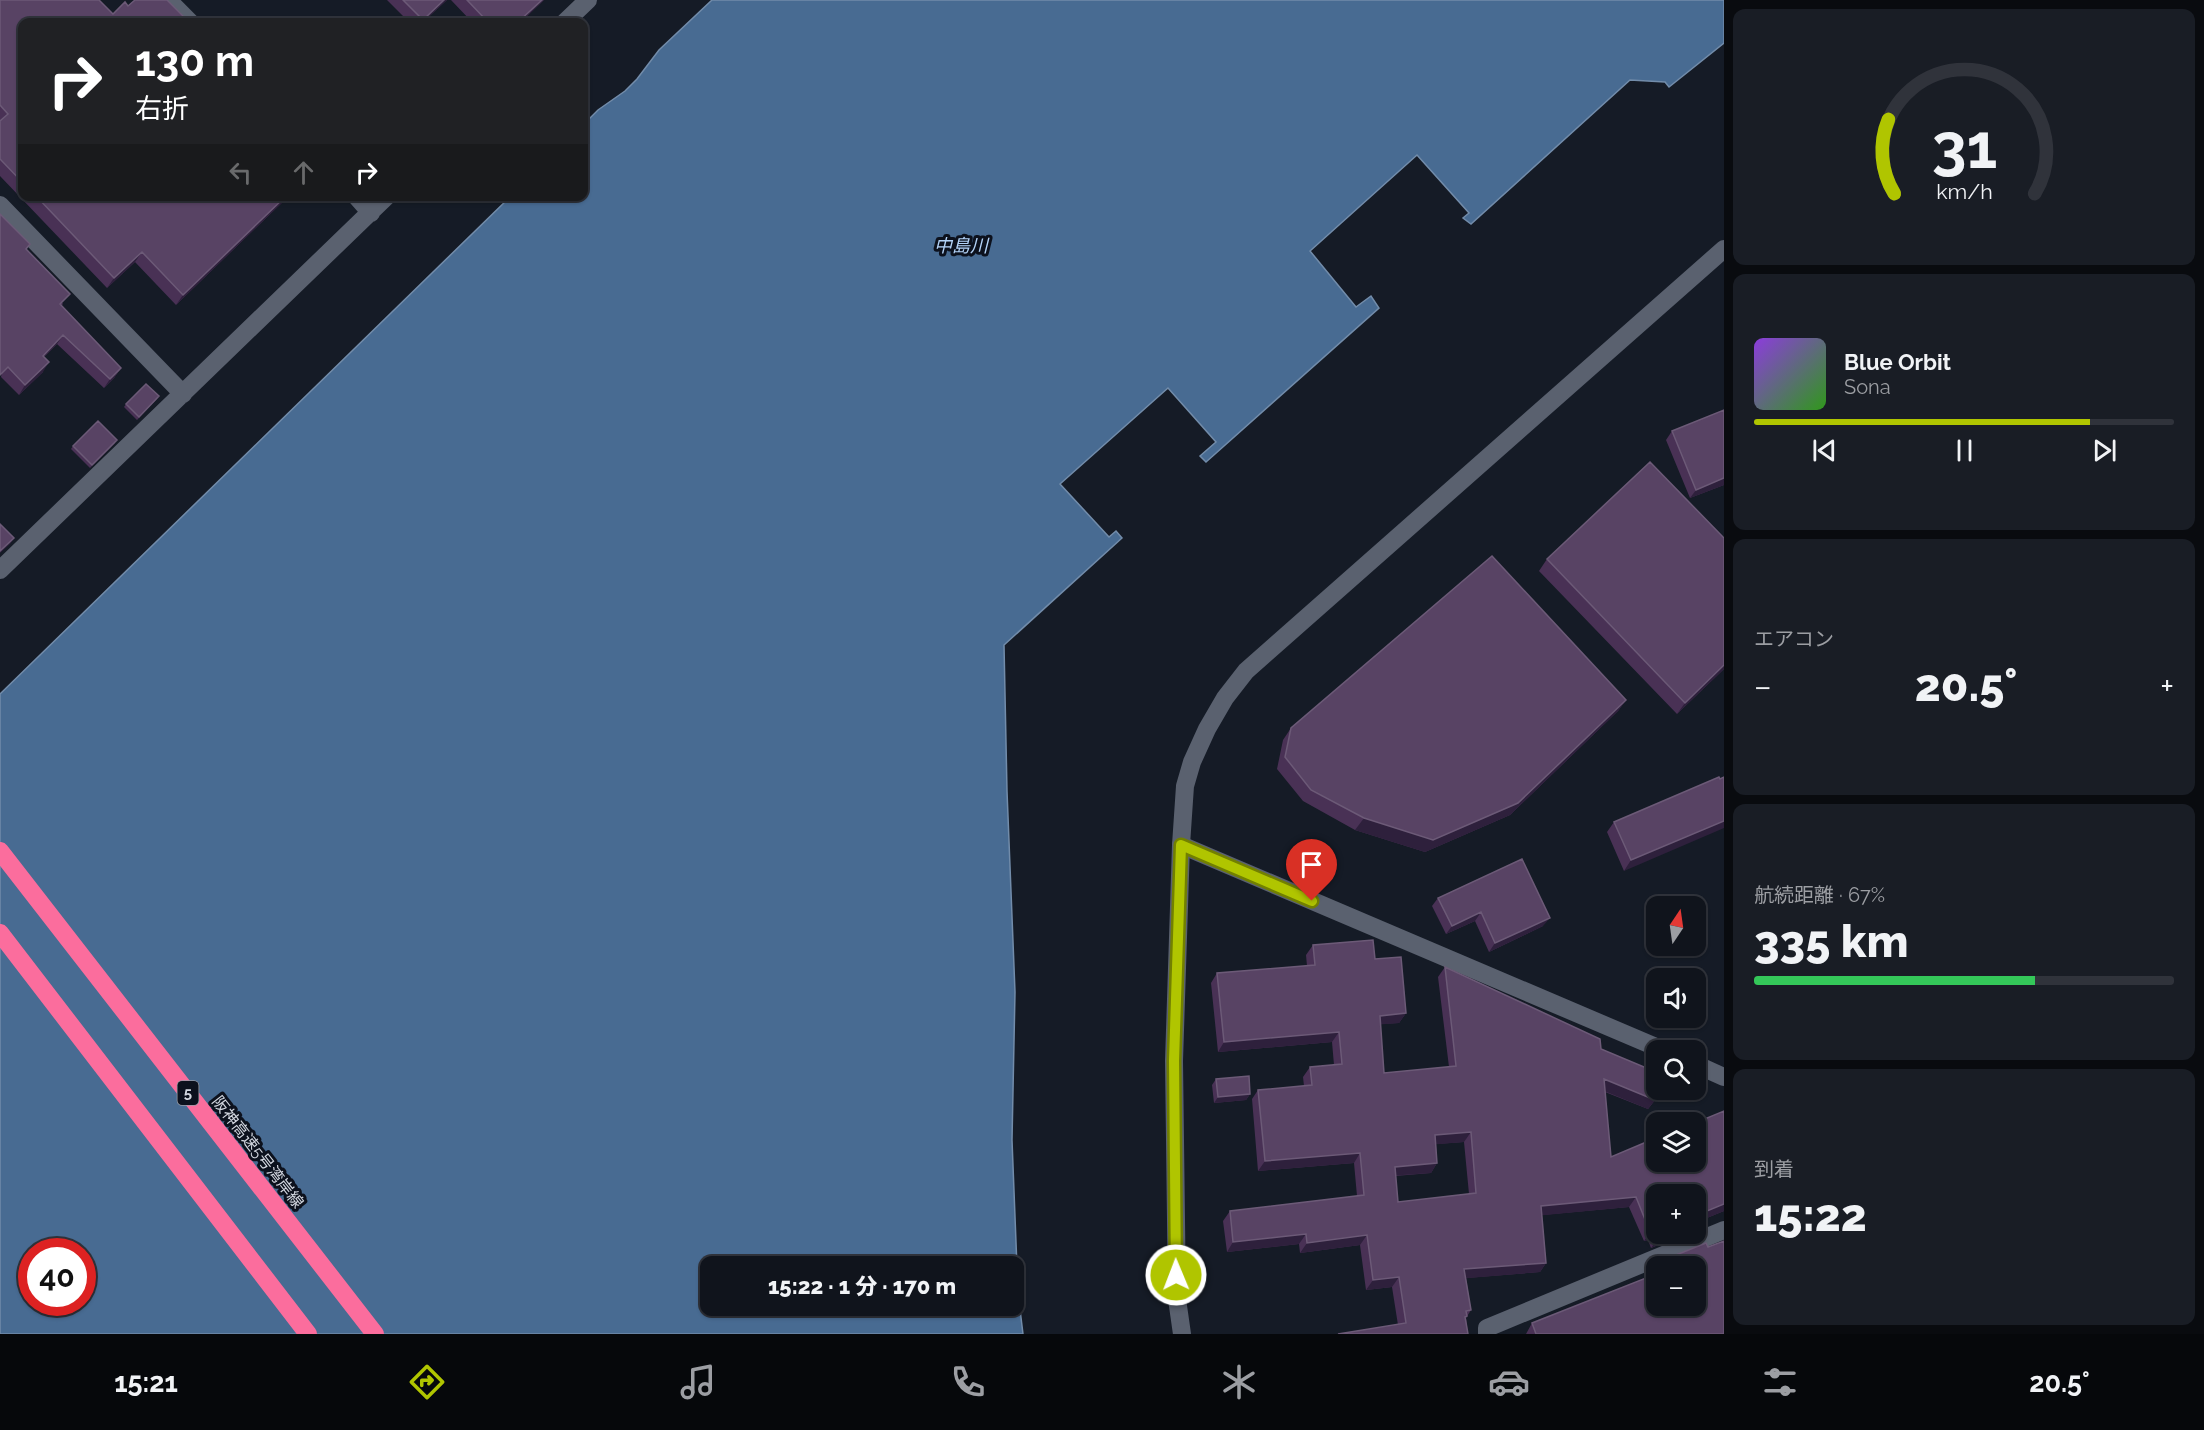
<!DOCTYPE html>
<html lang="ja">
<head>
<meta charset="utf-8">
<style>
  :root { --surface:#10141c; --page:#191d25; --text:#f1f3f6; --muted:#9c9ea3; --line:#30333b; --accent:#b0c500 }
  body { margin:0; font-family:Raleway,"Noto Sans JP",sans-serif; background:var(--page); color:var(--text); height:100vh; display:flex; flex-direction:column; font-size:22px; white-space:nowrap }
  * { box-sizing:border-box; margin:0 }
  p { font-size:20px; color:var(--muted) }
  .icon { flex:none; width:33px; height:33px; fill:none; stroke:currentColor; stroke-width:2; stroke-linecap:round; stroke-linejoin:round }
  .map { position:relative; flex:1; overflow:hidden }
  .drawer { display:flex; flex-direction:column; gap:9px; padding:9px; background:#090b0f; width:480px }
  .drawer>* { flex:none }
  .hud { position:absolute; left:18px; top:18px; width:570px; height:183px; border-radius:12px; box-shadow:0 2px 4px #0004,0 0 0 2px var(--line); background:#202124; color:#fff; overflow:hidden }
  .needle { width:39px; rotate:13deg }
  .fabs { position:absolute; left:1646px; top:896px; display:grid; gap:12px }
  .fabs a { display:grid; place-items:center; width:60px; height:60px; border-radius:12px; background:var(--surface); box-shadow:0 2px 4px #0004,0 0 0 2px var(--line); font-size:30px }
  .speed { position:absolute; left:18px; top:1238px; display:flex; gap:12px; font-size:30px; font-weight:700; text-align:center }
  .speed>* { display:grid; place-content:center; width:78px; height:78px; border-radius:50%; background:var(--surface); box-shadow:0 2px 4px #0004,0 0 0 2px var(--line); line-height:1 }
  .speed .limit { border:9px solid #d22; background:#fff; color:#111 }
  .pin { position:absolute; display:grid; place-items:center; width:51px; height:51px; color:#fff; margin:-62px -26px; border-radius:50% 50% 50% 0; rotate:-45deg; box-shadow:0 0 6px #0007 }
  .pin .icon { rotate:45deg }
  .me { position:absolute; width:66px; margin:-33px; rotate:359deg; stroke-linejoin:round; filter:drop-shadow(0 0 4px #0008) }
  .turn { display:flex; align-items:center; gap:21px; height:126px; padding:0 18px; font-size:27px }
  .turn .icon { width:78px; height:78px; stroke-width:2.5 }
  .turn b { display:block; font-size:42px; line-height:51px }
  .lanes { display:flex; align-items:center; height:57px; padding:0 18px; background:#0003; justify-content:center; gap:30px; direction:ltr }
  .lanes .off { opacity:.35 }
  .big { font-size:45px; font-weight:800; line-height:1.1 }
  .drawer .card { flex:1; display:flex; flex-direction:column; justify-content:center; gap:9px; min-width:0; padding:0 21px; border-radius:12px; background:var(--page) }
  .drawer .dial { align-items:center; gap:0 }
  .dial svg { height:156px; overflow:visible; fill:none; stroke:var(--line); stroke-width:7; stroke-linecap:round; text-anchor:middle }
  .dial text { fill:var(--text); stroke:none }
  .song { display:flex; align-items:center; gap:18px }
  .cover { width:72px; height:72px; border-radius:9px; background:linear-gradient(135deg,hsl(270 70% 55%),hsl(110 70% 35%)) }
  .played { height:6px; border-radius:3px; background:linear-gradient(90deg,var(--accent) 80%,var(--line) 80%) }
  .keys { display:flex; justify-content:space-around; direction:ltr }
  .heat { display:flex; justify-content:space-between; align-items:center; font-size:33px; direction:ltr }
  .charge { height:9px; border-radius:4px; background:linear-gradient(90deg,#34c759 67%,var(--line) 0) }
  .trip { position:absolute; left:700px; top:1256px; width:324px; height:60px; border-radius:12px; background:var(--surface); box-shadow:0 2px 4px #0004,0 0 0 2px var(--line); font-weight:800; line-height:60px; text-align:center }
  .tab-bar { display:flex; height:96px; justify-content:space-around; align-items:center; background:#06080b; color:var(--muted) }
  .tab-bar .icon { width:42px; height:42px }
  .tab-bar .current { color:var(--accent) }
  .tab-bar b { font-size:27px; color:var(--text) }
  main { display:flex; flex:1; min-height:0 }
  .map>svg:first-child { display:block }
</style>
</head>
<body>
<main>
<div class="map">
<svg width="1724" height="1334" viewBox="0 0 1724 1334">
  <rect width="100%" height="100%" fill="#151b26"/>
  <path fill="#486b92" stroke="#728caa" stroke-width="1.5" fill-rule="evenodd" d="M 712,0 L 1724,0 L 1724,43 L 1669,87 L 1665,82 L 1630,80 L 1471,224 L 1463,218 L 1469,213 L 1417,155 L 1310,251 L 1356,307 L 1371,296 L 1379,308 L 1206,462 L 1200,456 L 1216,442 L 1168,388 L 1060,484 L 1109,537 L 1116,531 L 1122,538 L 1004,645 L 1007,791 L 1015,992 L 1012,1140 L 1018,1293 L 1023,1334 L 0,1334 L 0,694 L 510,197 L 584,196 L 584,124 L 598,110 L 625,91 L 637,79 L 659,50 ZM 32,1251 L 82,1251 L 82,1302 L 32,1302 ZM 711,1266 L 1014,1266 L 1014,1305 L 711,1305 Z"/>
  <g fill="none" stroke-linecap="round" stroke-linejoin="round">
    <path stroke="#5a616f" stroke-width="18" d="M 168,0 L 190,22
      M 565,22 L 588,0
      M 356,196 L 371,213
      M 0,205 L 183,394
      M 0,570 L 387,196
      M 1181,845 L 1663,1050
      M 1695,1064 L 1724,1077
      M 1487,1334 L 1487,1328 L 1724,1230"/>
    <path stroke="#5a616f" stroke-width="18" d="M 1182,1334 L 1177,1299 L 1174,1061 L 1181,845 L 1185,786 L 1192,762 L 1207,729 L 1225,698 L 1246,671 L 1724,249"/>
    <path stroke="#fb6d9d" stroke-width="18" d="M 0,851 L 375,1334
      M 0,933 L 308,1334"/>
  </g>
  <path fill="#493155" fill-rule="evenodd" d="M 0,0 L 113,14 L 128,6 L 184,22 L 22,22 L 22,196 L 289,196 L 176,305 L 135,262 L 107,288 L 0,176 Z
    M 387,0 L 447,0 L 423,22 L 409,22 Z
    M 451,0 L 544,0 L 521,22 L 472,22 Z
    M 27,250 L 63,304 L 61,306 L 121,368 L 114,378 L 104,388 L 57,344 L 44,357 L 43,372 L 19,395 L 1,377 Z
    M 157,399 L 137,420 L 124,407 L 126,404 Z
    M 1672,431 L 1724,485 L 1690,498 L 1666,440 Z
    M 115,443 L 90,468 L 71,449 L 73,446 Z
    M 1547,559 L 1724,669 L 1677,714 L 1539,571 Z
    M 1626,700 L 1618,711 L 1510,815 L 1425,852 L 1355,830 L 1303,801 L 1277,769 L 1283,740 L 1291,728 Z
    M 1720,779 L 1624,871 L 1607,832 L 1614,822 Z
    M 1438,898 L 1543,926 L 1489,952 L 1475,921 L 1446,934 L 1432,906 Z
    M 1373,940 L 1375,959 L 1401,957 L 1406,1013 L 1399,1023 L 1380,1024 L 1384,1073 L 1449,1067 L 1438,977 L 1445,967 L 1600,1039 L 1601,1049 L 1656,1072 L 1656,1089 L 1659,1089 L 1655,1100 L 1648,1109 L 1605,1092 L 1611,1157 L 1656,1138 L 1656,1161 L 1695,1161 L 1695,1123 L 1724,1111 L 1724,1211 L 1697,1222 L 1695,1225 L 1695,1194 L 1656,1194 L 1656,1233 L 1687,1233 L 1651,1248 L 1648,1240 L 1644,1241 L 1629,1207 L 1542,1215 L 1546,1263 L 1540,1272 L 1466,1278 L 1471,1310 L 1466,1318 L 1468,1334 L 1338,1334 L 1398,1325 L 1392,1287 L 1366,1290 L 1360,1245 L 1300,1253 L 1299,1244 L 1227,1252 L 1223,1221 L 1230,1211 L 1357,1196 L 1354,1163 L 1258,1171 L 1252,1099 L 1258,1090 L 1304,1086 L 1303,1077 L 1310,1067 L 1334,1065 L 1332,1042 L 1218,1052 L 1211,983 L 1217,973 L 1307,966 L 1306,955 L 1313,945 ZM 1464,1142 L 1469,1194 L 1398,1202 L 1395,1176 L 1431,1173 L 1437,1163 L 1436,1144 Z
    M 1216,1079 L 1250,1094 L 1246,1100 L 1214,1103 L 1212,1085 Z
    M 1708,1247 L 1724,1334 L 1526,1334 L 1532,1323 L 1695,1266 L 1661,1266 L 1666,1259 Z"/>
  <path fill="#2e203c" d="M 444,0 L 447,0 L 423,22 L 421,22 Z
    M 542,0 L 544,0 L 521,22 L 518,22 Z
    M 286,196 L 289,196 L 176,305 L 183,295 Z
    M 142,252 L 135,262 L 107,288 L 114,278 Z
    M 63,335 L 57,344 L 36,365 L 43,356 Z
    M 49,362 L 43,372 L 19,395 L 25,385 Z
    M 121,368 L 114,378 L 104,388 L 110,379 Z
    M 1724,478 L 1724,485 L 1690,498 L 1696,490 Z
    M 14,538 L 10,544 L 0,553 L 0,551 Z
    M 1724,665 L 1724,669 L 1677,714 L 1685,703 Z
    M 1626,700 L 1618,711 L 1510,815 L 1425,852 L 1355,830 L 1364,818 Z
    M 1724,821 L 1724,828 L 1624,871 L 1631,860 Z
    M 1481,912 L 1475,921 L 1446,934 L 1452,926 Z
    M 1550,918 L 1543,926 L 1489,952 L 1495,943 Z
    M 1406,1013 L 1399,1023 L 1373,1025 L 1380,1016 Z
    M 1339,1032 L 1332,1042 L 1218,1052 L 1224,1042 Z
    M 1604,1079 L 1655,1100 L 1648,1109 L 1597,1088 Z
    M 1250,1094 L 1246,1100 L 1214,1103 L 1218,1097 Z
    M 1471,1132 L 1464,1142 L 1428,1145 L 1435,1135 Z
    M 1360,1153 L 1354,1163 L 1258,1171 L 1265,1161 Z
    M 1437,1163 L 1431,1173 L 1388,1176 L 1395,1167 Z
    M 1636,1197 L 1629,1207 L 1535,1216 L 1541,1206 Z
    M 1724,1204 L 1724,1211 L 1697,1222 L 1695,1225 L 1695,1216 Z
    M 1654,1230 L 1648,1240 L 1644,1241 L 1650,1232 Z
    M 1671,1233 L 1687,1233 L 1651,1248 L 1658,1238 Z
    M 1306,1234 L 1299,1244 L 1227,1252 L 1233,1242 Z
    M 1367,1235 L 1360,1245 L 1300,1253 L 1307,1243 Z
    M 1546,1263 L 1540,1272 L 1457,1279 L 1464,1269 Z
    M 1399,1277 L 1392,1287 L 1366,1290 L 1373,1280 Z"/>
  <path fill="#584364" stroke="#6c5a77" stroke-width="1.5" fill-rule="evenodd" d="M 0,0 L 99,0 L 113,14 L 125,2 L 128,6 L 135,0 L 167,0 L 186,19 L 183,22 L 151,22 L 149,21 L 147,22 L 22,22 L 22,182 L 0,159 L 0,121 L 8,114 L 0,105 Z
    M 403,0 L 444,0 L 423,20 Z
    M 467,0 L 542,0 L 518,22 L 488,22 Z
    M 36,196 L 286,196 L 183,295 L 142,252 L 114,278 Z
    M 0,214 L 30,244 L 26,249 L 70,294 L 60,304 L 121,368 L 110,379 L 63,335 L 43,356 L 49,362 L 25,385 L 8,367 L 0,375 Z
    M 146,384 L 159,396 L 139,417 L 126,404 Z
    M 1724,410 L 1724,478 L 1696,490 L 1672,431 Z
    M 98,421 L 117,440 L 92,465 L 73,446 Z
    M 1650,462 L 1724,538 L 1724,665 L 1685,703 L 1547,559 Z
    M 0,524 L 14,538 L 0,551 Z
    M 1492,556 L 1626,700 L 1518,803 L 1433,840 L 1364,818 L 1311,790 L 1285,757 L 1291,728 Z
    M 1719,777 L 1720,779 L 1724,777 L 1724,821 L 1631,860 L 1614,822 Z
    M 1522,859 L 1550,918 L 1495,943 L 1481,912 L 1452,926 L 1438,898 Z
    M 1373,940 L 1375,959 L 1401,957 L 1406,1013 L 1380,1016 L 1384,1073 L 1456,1066 L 1445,967 L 1600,1039 L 1601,1049 L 1656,1072 L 1656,1089 L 1659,1089 L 1655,1100 L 1604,1079 L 1611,1157 L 1656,1138 L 1656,1161 L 1695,1161 L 1695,1123 L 1724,1111 L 1724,1204 L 1695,1216 L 1695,1194 L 1656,1194 L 1656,1233 L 1671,1233 L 1658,1238 L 1654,1230 L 1650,1232 L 1636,1197 L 1541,1206 L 1546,1263 L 1464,1269 L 1471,1310 L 1466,1311 L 1467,1316 L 1465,1317 L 1468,1334 L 1338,1334 L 1406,1323 L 1399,1277 L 1373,1280 L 1367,1235 L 1307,1243 L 1306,1234 L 1233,1242 L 1230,1211 L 1364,1195 L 1360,1153 L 1265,1161 L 1258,1090 L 1312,1085 L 1310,1067 L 1342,1064 L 1339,1032 L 1224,1042 L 1217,973 L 1315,965 L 1313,945 ZM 1471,1132 L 1476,1193 L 1398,1202 L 1395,1167 L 1437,1163 L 1435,1135 Z
    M 1249,1076 L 1250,1094 L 1218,1097 L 1216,1079 Z
    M 1724,1241 L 1724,1334 L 1536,1334 L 1532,1323 L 1656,1274 L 1656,1305 L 1695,1305 L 1695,1266 L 1669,1266 L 1666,1259 L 1706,1243 L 1708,1247 Z"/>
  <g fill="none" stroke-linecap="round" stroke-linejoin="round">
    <defs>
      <path id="route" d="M 1176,1275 L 1174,1061 L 1181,845 L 1312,901"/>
    </defs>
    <use href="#route" stroke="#728000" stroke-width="15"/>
    <use href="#route" stroke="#b0c500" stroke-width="10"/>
  </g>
  <g text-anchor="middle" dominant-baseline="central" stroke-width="6" stroke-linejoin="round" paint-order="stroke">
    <rect fill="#0c111d" stroke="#989ca6" stroke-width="1.5" x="177.5" y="1081" width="21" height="24" rx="4.5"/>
    <g font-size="15" font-weight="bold" fill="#d4d8e1">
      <text x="188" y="1093">5</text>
    </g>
    <g font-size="16" fill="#d4d8e1" stroke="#0c111d">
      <text transform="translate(258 1152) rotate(52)">阪神高速5号湾岸線</text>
    </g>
    <g font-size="18" font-style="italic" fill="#b3d3f8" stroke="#0c111d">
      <text x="961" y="245">中島川</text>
    </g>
  </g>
</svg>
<div class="fabs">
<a><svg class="needle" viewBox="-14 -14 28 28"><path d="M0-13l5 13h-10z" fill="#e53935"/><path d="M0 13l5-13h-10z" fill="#9c9ea3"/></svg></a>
<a><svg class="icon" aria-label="sound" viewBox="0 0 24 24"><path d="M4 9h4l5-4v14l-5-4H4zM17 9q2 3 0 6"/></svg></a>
<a><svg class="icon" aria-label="search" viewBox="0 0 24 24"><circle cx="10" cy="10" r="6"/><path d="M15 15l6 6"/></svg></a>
<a><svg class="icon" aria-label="layers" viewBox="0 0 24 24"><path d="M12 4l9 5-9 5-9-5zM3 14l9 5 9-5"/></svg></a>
<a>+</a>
<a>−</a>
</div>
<div class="speed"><div class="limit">40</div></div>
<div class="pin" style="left:1312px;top:901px;background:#d93025"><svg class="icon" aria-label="arrive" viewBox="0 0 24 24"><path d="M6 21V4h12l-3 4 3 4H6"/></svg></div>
<svg class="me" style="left:1176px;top:1275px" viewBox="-20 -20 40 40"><circle r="17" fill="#b0c500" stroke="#fff" stroke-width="3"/><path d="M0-11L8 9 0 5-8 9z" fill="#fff"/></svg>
<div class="trip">15:22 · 1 分 · 170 m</div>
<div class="hud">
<div class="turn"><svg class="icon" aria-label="right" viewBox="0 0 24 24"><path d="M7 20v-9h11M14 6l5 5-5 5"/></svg><div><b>130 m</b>右折</div></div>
<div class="lanes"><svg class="icon off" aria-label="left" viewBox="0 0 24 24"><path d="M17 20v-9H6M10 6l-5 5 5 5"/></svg><svg class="icon off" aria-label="ahead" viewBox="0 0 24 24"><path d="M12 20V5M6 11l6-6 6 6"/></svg><svg class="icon" aria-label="right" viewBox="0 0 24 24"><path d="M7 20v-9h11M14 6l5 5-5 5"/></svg></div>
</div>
</div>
<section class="drawer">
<div class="card dial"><svg viewBox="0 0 100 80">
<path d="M14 69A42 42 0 1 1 86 69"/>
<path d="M14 69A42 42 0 0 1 11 31" stroke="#b0c500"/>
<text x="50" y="56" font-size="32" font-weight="700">31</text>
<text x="50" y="72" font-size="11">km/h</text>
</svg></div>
<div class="card">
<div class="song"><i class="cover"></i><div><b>Blue Orbit</b><p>Sona</p></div></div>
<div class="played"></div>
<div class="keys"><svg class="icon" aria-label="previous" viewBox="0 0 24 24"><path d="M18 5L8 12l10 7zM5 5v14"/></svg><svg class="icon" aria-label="pause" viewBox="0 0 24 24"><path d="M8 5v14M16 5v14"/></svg><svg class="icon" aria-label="next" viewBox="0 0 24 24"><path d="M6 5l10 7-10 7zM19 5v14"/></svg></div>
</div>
<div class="card"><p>エアコン</p>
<div class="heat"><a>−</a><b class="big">20.5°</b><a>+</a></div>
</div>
<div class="card"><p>航続距離 · 67%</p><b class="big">335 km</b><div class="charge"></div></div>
<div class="card"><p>到着</p><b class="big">15:22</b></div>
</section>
</main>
<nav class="tab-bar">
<b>15:21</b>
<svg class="icon current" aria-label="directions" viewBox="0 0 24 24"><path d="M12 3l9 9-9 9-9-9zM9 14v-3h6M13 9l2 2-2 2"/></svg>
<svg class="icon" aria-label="music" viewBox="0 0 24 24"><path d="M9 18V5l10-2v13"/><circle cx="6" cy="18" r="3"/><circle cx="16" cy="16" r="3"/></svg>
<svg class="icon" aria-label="phone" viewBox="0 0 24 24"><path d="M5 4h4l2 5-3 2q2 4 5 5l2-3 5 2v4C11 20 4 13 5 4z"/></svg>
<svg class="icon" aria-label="climate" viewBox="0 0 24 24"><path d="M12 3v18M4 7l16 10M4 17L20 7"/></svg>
<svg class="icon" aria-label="car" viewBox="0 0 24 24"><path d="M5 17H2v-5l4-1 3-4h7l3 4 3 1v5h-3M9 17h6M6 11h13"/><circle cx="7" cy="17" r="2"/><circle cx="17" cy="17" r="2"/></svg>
<svg class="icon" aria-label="filters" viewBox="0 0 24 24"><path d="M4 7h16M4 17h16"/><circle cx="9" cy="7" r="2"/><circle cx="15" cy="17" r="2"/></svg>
<b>20.5°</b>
</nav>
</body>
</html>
